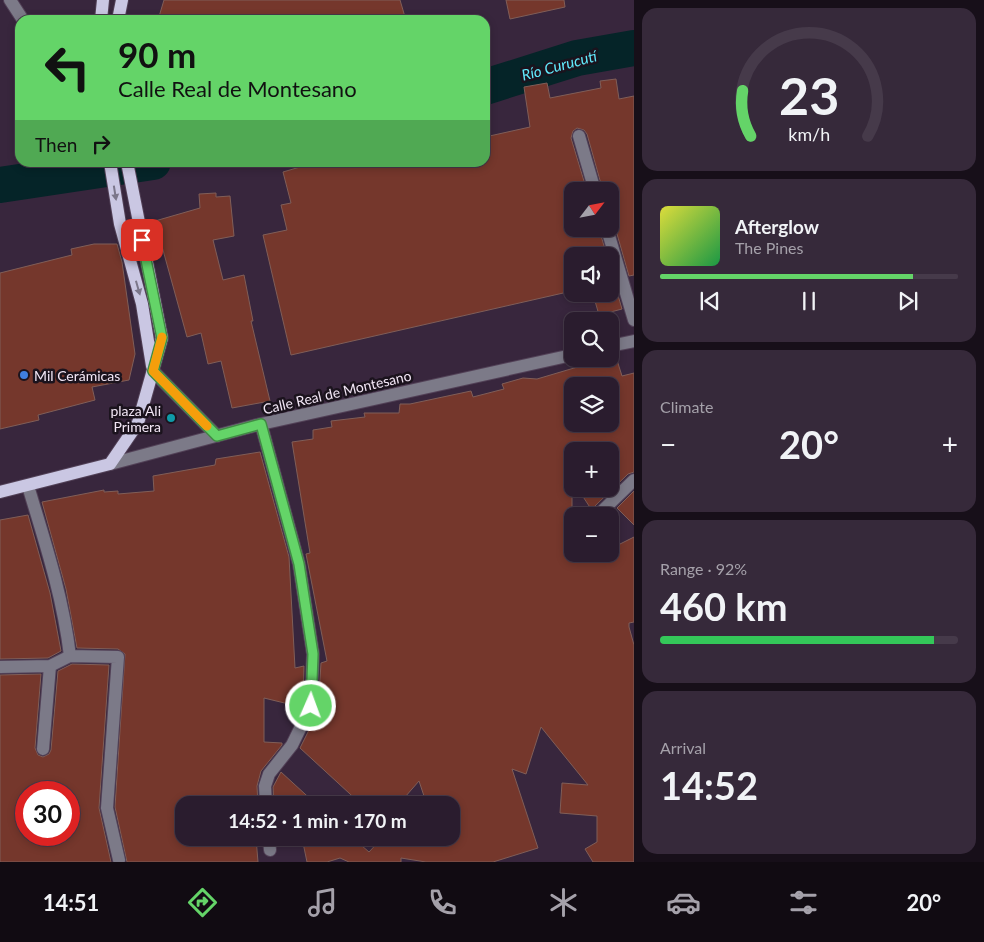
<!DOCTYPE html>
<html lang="en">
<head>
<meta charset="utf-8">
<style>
  :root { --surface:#2a1c2e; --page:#36293a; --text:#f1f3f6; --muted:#a5a1aa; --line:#463a4a; --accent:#64d468 }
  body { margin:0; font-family:Lato,sans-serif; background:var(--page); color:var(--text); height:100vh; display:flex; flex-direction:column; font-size:19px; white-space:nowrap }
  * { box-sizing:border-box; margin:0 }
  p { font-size:16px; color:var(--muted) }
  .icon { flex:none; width:28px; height:28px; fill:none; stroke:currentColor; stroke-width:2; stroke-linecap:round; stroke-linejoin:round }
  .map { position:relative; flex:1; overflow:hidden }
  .sheet { display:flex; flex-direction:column; gap:8px; padding:8px; background:#170f19; width:350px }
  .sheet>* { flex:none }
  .hud { position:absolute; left:15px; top:15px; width:475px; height:152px; border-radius:15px; box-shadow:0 2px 8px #0003,0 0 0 1px var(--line); background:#64d468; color:#111; overflow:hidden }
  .needle { width:32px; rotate:58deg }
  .buttons { position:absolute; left:564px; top:182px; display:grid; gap:10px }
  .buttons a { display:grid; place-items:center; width:55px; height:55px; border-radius:10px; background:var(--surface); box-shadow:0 2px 8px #0003,0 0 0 1px var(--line); font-size:25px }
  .speed { position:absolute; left:15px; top:781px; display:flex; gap:10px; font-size:25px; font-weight:700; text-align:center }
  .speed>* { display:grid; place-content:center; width:65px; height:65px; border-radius:50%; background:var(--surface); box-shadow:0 2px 8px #0003,0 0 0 1px var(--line); line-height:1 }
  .speed .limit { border:8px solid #d22; background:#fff; color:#111 }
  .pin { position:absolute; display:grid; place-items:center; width:42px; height:42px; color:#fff; margin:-21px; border-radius:10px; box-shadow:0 2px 8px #0006 }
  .me { position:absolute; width:55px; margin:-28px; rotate:2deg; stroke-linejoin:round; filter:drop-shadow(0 0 4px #0008) }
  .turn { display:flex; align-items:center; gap:18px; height:105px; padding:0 20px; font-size:22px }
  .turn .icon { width:65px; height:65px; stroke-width:2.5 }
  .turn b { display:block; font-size:35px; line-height:42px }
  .then { display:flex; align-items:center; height:48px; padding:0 20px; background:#0003; gap:10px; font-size:19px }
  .big { font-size:38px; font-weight:700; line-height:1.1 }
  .sheet .card { flex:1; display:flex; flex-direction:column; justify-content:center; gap:8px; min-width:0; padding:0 18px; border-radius:15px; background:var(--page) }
  .sheet .dial { align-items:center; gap:0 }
  .dial svg { height:130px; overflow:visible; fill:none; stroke:var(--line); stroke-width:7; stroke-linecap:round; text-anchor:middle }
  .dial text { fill:var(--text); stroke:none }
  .song { display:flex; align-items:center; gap:15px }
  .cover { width:60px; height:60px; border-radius:8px; background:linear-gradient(135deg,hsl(60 70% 55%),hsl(140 70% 35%)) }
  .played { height:5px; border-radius:2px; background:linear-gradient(90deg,var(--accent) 85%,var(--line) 85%) }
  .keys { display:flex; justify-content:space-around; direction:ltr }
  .heat { display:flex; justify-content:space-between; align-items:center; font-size:28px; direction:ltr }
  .charge { height:8px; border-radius:4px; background:linear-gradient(90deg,#34c759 92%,var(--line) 0) }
  .trip { position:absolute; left:175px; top:796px; width:285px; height:50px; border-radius:15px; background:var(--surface); box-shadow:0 2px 8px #0003,0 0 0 1px var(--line); font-weight:700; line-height:50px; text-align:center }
  .tab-bar { display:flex; height:80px; justify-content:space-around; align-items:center; background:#110b12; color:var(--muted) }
  .tab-bar .icon { width:35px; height:35px }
  .tab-bar .on { color:var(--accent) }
  .tab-bar b { font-size:22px; color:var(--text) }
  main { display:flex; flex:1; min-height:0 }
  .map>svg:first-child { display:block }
</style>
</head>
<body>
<main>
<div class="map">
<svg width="634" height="862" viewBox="0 0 634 862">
  <rect width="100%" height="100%" fill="#38263d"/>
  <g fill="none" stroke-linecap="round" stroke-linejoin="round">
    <path stroke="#052428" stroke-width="36" d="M 485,87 L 577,58 L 634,48
      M 0,185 L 153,162"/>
  </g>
  <path fill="#75372c" stroke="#805e58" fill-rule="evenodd" d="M 164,0 L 400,0 L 405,17 L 395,20 L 158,20 Z
    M 506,0 L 564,0 L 565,7 L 510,19 Z
    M 616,79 L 619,99 L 634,96 L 634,275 L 629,276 L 615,227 L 610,222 L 610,191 L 603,191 L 587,134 L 584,130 L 577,128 L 573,131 L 571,138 L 587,191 L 572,191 L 572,229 L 599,229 L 607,256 L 572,256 L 572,291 L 291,355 L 263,235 L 287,230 L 281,205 L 291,203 L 283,172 L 317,162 L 485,162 L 485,137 L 530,127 L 524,87 L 547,83 L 550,98 L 601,88 L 600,81 Z
    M 216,193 L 216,197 L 230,196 L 234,236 L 213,240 L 223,280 L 244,275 L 253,321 L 251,321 L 270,401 L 232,408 L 221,361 L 208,364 L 201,333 L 187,337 L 155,221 L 200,208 L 199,194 Z
    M 94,244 L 117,244 L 122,262 L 135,354 L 129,380 L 92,387 L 95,400 L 38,415 L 39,420 L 0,429 L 0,273 L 72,255 L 71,249 Z
    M 610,268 L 622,309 L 599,315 L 593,294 L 610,294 Z
    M 616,357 L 622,376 L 634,373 L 634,472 L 628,474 L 595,506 L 593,512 L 578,489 L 610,489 L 610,451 L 572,451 L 572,554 L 578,554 L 583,562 L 600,554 L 610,554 L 610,549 L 634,537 L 634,622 L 629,623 L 629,627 L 634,645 L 634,862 L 593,862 L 585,849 L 597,842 L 597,816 L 560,813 L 562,783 L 588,785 L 541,727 L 526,774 L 512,769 L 538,848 L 493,862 L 426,862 L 401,858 L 401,862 L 349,862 L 340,858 L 327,862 L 307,862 L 302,838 L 353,838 L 369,852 L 382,838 L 451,838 L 451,805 L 427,805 L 419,781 L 398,805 L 362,805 L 300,748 L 311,726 L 323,712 L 318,711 L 321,663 L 327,661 L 306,554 L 310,553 L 292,442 L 313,439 L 313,430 L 332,427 L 331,421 L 365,417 L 364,413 L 399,413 L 400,404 L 410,404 L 471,391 L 473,397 L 504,389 L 502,384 L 523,378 L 537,379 L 591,363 L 591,366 ZM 572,386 L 610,386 L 610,424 L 572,424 Z
    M 260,452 L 289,557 L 295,668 L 304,666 L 303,704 L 301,707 L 264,698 L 264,742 L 282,743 L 282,745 L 261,771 L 257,786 L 258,805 L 222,803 L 221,805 L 184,805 L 184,838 L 256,838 L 258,862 L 127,862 L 115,807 L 125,654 L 118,649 L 77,648 L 66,589 L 42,502 L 104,490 L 104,492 L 118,491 L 118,494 L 154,491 L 153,476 L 215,465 L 216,459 Z
    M 634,491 L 634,525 L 617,508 Z
    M 28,515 L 50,593 L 61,651 L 48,658 L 0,659 L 0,520 Z
    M 72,664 L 109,665 L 99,808 L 111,862 L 0,862 L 0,675 L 41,674 L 35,748 L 38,755 L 43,757 L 49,754 L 51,750 L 58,671 ZM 26,791 L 69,792 L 69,835 L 26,835 Z
    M 281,772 L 317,805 L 274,805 L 273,787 Z"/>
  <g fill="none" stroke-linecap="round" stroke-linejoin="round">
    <defs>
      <path id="minor" d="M 10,0 L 23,20
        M 579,136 L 595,191
        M 607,229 L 634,320
        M 610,346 L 634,341
        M 153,371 L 217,436
        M 261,424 L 299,564 L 313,654 L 311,706 L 292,745 L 269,774 L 265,786 L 266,805
        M 110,464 L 261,424 L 572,355
        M 28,486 C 45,542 63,597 70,656 L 118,657 L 107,808 L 119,860
        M 601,512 L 634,480
        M 0,667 L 50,666
        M 43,749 L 50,666 L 70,656
        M 269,838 L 270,850"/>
      <path id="major" d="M 101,20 L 103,0
        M 118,20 L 122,0
        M 110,162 L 120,224 L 142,304 L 152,366
        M 0,492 L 110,464 L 138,423 L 162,338 L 127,162"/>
    </defs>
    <use href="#minor" stroke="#524157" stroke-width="14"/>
    <use href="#major" stroke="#524157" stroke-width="14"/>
    <use href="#minor" stroke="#7c7a88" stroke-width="12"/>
    <use href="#major" stroke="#cac7e3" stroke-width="12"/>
  </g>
  <defs><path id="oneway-solid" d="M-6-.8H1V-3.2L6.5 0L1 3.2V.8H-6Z" transform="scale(1.25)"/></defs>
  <g fill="#7b768a">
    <use href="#oneway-solid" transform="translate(115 193) rotate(81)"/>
    <use href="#oneway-solid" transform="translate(138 288) rotate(74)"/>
  </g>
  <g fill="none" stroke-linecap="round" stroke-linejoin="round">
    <defs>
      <path id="route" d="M 142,240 L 162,338 L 153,371 L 217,436 L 261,424 L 299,564 L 313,654 L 311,706"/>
    </defs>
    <use href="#route" stroke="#418a44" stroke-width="12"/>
    <use href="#route" stroke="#64d468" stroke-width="9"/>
    <path stroke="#f59e0b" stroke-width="9" d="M 162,337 L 153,371 L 207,426"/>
  </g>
  <circle fill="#3f7fe0" stroke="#1b131d" stroke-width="2" cx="24" cy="375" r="5"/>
  <circle fill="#0f9aa8" stroke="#1b131d" stroke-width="2" cx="171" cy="418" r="5"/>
  <g text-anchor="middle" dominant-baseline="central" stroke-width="5" stroke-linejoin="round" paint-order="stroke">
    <g font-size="14" fill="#f2e6f5" stroke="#1b131d" text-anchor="start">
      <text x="34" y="375">Mil Cerámicas</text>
      <text x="161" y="410" text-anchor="end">plaza Ali<tspan x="161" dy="16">Primera</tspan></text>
    </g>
    <g font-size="14" fill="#f2e6f5" stroke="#1b131d">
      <text transform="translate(337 392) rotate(-13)">Calle Real de Montesano</text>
    </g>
    <g font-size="15" font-style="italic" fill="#61eafc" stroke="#1b131d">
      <text transform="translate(559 65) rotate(-15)">Río Curucutí</text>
    </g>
  </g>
</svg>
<div class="buttons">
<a><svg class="needle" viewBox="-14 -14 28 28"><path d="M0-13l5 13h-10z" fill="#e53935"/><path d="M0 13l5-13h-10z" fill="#a5a1aa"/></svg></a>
<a><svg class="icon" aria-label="sound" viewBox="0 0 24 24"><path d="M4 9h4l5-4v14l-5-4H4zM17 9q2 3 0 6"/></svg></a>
<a><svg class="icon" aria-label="search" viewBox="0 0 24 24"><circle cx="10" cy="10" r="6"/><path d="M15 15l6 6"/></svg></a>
<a><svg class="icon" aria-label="layers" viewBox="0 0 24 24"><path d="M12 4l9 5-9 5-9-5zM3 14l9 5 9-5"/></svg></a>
<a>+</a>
<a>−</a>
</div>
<div class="speed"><div class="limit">30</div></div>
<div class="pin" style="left:142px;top:240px;background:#d93025"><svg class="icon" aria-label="arrive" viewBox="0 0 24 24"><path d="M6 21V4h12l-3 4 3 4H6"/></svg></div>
<svg class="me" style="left:311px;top:706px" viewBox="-20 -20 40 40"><circle r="17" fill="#64d468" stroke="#fff" stroke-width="3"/><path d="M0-11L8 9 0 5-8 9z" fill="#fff"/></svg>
<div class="trip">14:52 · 1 min · 170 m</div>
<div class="hud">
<div class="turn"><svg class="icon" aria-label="left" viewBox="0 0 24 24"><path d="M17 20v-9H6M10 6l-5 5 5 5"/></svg><div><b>90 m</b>Calle Real de Montesano</div></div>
<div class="then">Then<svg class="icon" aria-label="right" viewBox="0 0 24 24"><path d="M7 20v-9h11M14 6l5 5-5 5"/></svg></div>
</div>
</div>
<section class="sheet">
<div class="card dial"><svg viewBox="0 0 100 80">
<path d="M14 69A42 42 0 1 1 86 69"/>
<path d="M14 69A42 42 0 0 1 9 41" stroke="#64d468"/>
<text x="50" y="56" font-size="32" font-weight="700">23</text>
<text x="50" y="72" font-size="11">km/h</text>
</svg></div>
<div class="card">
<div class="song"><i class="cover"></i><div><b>Afterglow</b><p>The Pines</p></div></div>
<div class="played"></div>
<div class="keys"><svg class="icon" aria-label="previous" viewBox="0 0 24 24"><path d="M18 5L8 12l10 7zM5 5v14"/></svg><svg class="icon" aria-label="pause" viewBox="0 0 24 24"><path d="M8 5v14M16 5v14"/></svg><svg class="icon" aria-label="next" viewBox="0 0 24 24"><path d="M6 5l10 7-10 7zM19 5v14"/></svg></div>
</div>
<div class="card"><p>Climate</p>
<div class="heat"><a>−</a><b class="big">20°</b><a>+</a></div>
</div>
<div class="card"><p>Range · 92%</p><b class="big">460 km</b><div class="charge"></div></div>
<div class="card"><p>Arrival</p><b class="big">14:52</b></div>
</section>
</main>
<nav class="tab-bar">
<b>14:51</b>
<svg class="icon on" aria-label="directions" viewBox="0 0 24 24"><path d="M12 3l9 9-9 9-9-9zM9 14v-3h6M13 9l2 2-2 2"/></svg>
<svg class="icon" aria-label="music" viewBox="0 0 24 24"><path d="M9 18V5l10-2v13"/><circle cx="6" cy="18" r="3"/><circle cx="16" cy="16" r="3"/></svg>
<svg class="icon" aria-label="phone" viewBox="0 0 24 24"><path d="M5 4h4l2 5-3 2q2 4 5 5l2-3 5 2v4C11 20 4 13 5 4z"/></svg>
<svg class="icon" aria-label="climate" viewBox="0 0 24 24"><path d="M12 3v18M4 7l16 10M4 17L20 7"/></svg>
<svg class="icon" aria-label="car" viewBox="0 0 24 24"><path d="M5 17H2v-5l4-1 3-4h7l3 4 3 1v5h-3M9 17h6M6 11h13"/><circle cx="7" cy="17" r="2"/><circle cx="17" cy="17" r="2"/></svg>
<svg class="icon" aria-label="filters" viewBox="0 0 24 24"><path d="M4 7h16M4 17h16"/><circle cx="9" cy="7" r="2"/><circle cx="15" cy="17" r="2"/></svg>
<b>20°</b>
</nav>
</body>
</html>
